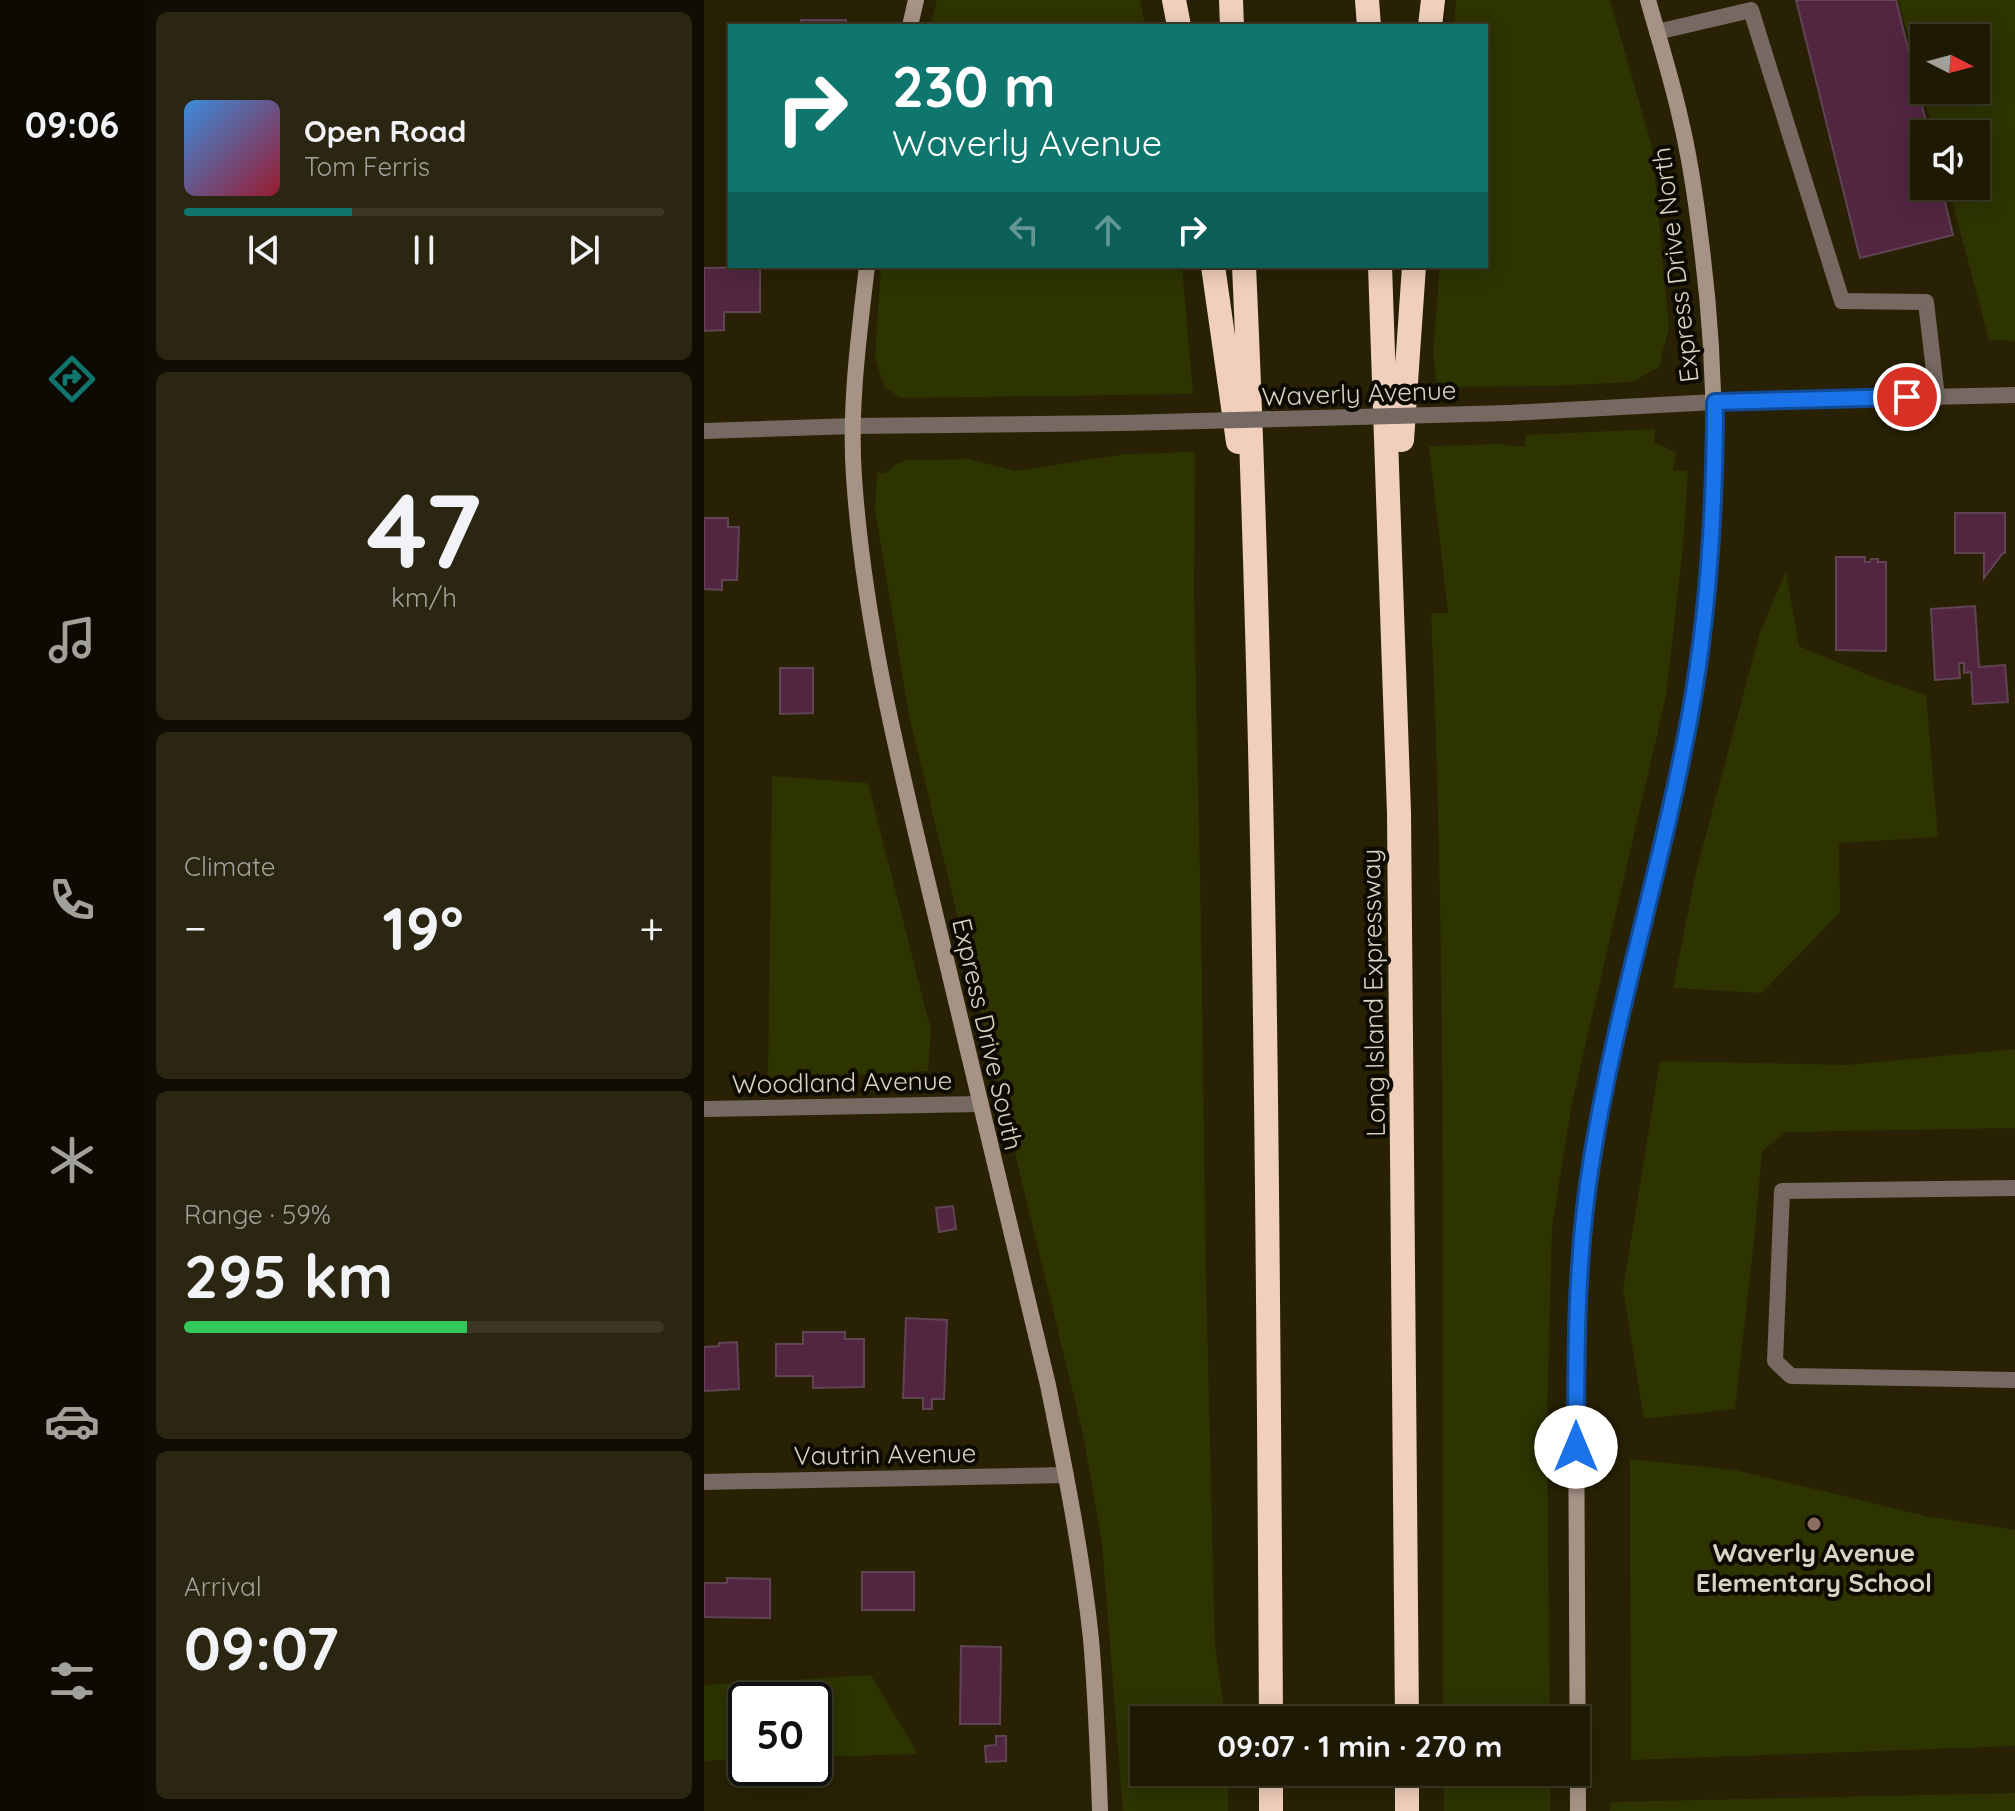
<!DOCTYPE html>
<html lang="en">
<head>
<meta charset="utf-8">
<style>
  :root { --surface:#1e1903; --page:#2b2612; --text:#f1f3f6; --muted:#a1a09a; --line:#3c3825; --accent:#0f766e }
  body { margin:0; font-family:Quicksand,sans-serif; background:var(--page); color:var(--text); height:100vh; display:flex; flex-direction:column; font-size:30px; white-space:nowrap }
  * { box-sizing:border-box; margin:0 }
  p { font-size:26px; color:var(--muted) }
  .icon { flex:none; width:44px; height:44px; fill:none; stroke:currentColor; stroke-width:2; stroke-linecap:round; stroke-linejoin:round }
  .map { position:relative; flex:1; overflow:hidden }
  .sheet { display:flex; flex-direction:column; gap:12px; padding:12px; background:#100e02; width:560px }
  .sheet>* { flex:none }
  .guide { position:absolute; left:24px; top:24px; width:760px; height:244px; border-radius:0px; box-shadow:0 4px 20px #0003,0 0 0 2px var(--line); background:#0f766e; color:#fff; overflow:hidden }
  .needle { width:52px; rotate:96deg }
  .controls { position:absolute; left:1206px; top:24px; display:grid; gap:16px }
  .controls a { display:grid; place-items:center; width:80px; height:80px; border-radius:0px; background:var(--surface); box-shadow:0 4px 20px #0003,0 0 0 2px var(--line); font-size:40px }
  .speed { position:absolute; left:24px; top:1682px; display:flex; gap:16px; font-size:40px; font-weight:700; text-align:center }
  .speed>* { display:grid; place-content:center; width:104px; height:104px; border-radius:50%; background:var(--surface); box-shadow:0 4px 20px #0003,0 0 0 2px var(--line); line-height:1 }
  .speed .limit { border:4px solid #111; border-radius:12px; background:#fff; color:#111 }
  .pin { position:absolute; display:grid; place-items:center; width:68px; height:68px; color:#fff; margin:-34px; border:4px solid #fff; border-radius:50%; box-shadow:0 2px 8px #0007 }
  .me { position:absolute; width:88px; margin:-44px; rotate:0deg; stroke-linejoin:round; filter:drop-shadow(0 0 6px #0008) }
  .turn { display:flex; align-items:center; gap:28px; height:168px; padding:0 32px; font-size:36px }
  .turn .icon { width:104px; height:104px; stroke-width:2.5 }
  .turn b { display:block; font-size:56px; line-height:68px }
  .lanes { display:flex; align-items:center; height:76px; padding:0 32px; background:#0003; justify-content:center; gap:40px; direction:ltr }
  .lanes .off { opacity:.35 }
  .big { font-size:60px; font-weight:700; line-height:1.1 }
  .sheet .card { flex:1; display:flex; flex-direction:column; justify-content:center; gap:12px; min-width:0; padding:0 28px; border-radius:12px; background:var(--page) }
  .sheet .dial { align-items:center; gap:0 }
  .dial b { font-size:104px; line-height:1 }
  .song { display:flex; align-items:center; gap:24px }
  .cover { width:96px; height:96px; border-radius:12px; background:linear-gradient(135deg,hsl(210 70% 55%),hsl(350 70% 35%)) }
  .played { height:8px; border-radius:4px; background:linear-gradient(90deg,var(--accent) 35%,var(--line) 35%) }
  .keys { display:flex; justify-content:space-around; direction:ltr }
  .heat { display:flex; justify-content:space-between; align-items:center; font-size:44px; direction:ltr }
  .charge { height:12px; border-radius:6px; background:linear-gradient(90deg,#34c759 59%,var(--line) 0) }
  .trip { position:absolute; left:426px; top:1706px; width:460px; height:80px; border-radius:0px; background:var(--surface); box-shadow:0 4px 20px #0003,0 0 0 2px var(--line); font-weight:700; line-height:80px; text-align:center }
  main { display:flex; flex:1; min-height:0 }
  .menu { display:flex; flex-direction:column; width:144px; justify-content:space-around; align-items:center; background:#0c0a01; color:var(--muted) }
  .menu .icon { width:56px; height:56px }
  .menu .active { color:var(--accent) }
  .menu b { font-size:36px; color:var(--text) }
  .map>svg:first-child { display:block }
</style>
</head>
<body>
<main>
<nav class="menu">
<b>09:06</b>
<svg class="icon active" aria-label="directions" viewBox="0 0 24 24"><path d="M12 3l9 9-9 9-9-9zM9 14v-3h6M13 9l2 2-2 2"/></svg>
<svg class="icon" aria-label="music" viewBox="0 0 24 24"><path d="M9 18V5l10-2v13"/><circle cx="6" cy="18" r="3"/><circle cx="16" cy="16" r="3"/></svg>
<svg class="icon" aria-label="phone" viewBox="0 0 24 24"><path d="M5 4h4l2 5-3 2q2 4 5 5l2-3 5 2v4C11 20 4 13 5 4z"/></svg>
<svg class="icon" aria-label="climate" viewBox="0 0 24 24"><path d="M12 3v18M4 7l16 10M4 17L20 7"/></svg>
<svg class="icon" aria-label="car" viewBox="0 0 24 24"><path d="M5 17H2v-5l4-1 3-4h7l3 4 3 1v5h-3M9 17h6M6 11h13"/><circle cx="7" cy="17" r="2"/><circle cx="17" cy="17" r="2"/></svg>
<svg class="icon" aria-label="filters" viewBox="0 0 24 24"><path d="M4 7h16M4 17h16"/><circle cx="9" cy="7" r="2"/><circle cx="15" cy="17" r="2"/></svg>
</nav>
<section class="sheet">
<div class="card">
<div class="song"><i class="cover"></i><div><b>Open Road</b><p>Tom Ferris</p></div></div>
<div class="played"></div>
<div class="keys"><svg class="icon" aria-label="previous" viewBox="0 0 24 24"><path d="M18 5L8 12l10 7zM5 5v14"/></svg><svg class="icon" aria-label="pause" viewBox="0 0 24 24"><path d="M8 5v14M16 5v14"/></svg><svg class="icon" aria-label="next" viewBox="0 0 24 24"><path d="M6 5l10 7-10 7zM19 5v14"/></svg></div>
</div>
<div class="card dial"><b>47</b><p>km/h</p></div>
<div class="card"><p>Climate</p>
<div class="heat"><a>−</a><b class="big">19°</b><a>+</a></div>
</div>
<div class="card"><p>Range · 59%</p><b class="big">295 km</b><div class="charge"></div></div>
<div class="card"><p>Arrival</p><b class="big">09:07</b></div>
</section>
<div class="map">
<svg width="1311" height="1811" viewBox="0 0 1311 1811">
  <rect width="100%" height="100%" fill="#282104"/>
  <path fill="#2d3400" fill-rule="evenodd" d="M 233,0 L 436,0 L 441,26 L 226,26 Z
    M 752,0 L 906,0 L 948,147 L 965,327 L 955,367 L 928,382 L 845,386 L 733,387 L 729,352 L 736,266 L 782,266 L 782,26 L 750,26 Z
    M 1194,0 L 1311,0 L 1311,341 L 1285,340 L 1244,186 L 1272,186 L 1272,134 L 1230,134 ZM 1220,38 L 1272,38 L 1272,90 L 1220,90 Z
    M 177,266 L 478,266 L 489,394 L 197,398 L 180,386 L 171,358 Z
    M 951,429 L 950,442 L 972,453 L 969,470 L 984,471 L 979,547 L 962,696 L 868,1103 L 848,1227 L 843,1422 L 846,1720 L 739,1720 C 737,1351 744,981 727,613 L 744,613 L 725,446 L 797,444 L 821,447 L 822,435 Z
    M 491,452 L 490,591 L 497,926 L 502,1279 L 511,1646 L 522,1720 L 440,1720 L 440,1772 L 524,1772 L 524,1811 L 419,1811 L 398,1543 L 379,1434 L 205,716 L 171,509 L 173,472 L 180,474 L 192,464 L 205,460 L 266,459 L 311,471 L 422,454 Z
    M 1082,572 L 1095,646 L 1169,677 L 1222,695 L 1234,837 L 1135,843 L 1136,912 L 1058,993 L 969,988 L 992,872 L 1056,632 Z
    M 68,776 L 164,783 L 227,1030 L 224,1071 L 64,1079 Z
    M 1311,1049 L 1311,1128 L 1082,1132 L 1058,1151 L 1051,1231 L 1031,1409 L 940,1419 L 919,1289 L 956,1061 L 1143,1065 Z
    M 926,1459 L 1031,1470 L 1222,1516 L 1311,1530 L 1311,1746 L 927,1760 Z
    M 167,1675 L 214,1754 L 110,1757 L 110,1700 L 42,1700 L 42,1759 L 0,1761 L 0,1685 Z
    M 740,1772 L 846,1772 L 846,1811 L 740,1811 Z
    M 1311,1793 L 1311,1811 L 906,1811 L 906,1802 Z"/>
  <path fill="#522641" stroke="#604454" stroke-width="2" d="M 1092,0 L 1192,0 L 1225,134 L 1220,134 L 1220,186 L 1237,186 L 1249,235 L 1156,258 Z
    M 97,20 L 142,20 L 143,26 L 97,26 Z
    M 56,267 L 56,312 L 20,312 L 20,330 L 0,331 L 0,268 Z
    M 1251,513 L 1301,513 L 1301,553 L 1299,553 L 1280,578 L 1280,553 L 1251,553 Z
    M 0,518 L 24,518 L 24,527 L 35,527 L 33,580 L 18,580 L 18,590 L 0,589 Z
    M 1132,557 L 1161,557 L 1161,562 L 1166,562 L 1167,559 L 1174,559 L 1174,562 L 1182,562 L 1182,651 L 1132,650 Z
    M 1271,606 L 1275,667 L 1301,665 L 1304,702 L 1269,704 L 1267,672 L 1260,673 L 1260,663 L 1255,663 L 1256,678 L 1231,680 L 1227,609 Z
    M 76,668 L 109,668 L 109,713 L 76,714 Z
    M 249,1206 L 252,1229 L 235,1232 L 232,1208 Z
    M 202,1318 L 243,1320 L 240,1399 L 228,1399 L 228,1409 L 219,1409 L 219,1398 L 199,1398 Z
    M 99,1332 L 141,1332 L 141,1339 L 160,1339 L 160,1387 L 109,1388 L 109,1376 L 72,1376 L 72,1344 L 99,1344 Z
    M 33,1342 L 35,1389 L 0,1391 L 0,1347 L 15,1346 L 15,1343 Z
    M 158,1572 L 210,1572 L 210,1610 L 158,1610 Z
    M 23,1578 L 66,1579 L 66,1618 L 0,1617 L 0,1583 L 23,1583 Z
    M 257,1646 L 297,1647 L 296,1724 L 256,1724 Z
    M 292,1736 L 302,1736 L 302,1761 L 282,1762 L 281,1746 L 292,1745 Z"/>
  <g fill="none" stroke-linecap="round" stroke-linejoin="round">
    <path stroke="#766962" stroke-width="16" d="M 953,32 L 1047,10 L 1138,301 L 1222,302 L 1233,397
      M 1311,1188 L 1078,1191 L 1071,1361 L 1087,1376 L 1311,1380"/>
    <path stroke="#766962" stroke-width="16" d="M 0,1109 L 276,1104
      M 0,1482 L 362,1475"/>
    <path stroke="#766962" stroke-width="16" d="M 805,413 L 1011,402 L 1311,395
      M 0,431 L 150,426 L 418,423"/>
    <path stroke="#a79286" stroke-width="16" d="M 206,26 L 212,0
      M 163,266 C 155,335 145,407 150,477 C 160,624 196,766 230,909 C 268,1068 306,1226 344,1385 C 361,1469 378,1554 387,1639 C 392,1696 394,1754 396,1811
      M 874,1811 L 872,1387 L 874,1273 L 879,1218 L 898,1097 L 986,718 C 1012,560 1018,401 997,242 C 992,200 986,158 976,117 C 967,77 955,39 944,0"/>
    <path stroke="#f0cfbc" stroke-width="24" d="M 470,0 L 475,26
      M 527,0 L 528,26
      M 663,0 L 665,26
      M 726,26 L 729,0
      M 509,266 L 534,442
      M 540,266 C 562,750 564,1235 567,1720
      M 676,266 L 695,813 L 703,1720
      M 698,440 L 710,266
      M 567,1772 L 567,1811
      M 703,1772 L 703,1811"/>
    <path stroke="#766962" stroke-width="16" d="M 418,423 L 805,413"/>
  </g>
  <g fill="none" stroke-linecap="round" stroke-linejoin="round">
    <defs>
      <path id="route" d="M 872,1447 C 872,1350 872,1254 888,1158 C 912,1008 959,864 986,715 C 1005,612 1011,507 1011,402 L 1203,397"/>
    </defs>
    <use href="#route" stroke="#114b97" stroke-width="20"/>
    <use href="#route" stroke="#1a73e8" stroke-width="14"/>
  </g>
  <circle fill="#8d6e63" stroke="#0d0a02" stroke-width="3" cx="1110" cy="1524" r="8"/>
  <g text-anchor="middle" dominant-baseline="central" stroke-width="8" stroke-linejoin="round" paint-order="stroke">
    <g font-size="26" fill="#d8d4c3" stroke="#0d0a02">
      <text transform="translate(971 265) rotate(-97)">Express Drive North</text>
      <text transform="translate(655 393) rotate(-2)">Waverly Avenue</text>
      <text transform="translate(669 993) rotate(-91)">Long Island Expressway</text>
      <text transform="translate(284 1034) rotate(77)">Express Drive South</text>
      <text transform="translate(138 1082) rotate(-1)">Woodland Avenue</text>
      <text transform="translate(181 1454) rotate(-1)">Vautrin Avenue</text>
    </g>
    <g font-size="26" font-weight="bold" fill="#d8d4c3" stroke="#0d0a02">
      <text x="1110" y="1552">Waverly Avenue<tspan x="1110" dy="30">Elementary School</tspan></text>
    </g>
  </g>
</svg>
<div class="controls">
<a><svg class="needle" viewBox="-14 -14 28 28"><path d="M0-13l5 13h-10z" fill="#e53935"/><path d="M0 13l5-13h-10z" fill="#a1a09a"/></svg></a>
<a><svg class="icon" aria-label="sound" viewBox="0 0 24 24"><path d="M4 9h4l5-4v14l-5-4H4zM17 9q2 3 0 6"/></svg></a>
</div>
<div class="speed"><div class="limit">50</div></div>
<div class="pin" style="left:1203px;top:397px;background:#d93025"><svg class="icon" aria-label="arrive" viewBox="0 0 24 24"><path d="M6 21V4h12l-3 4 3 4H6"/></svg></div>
<svg class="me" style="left:872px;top:1447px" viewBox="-20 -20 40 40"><circle r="19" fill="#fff"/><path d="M0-13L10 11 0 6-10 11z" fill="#1a73e8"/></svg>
<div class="trip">09:07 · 1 min · 270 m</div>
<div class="guide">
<div class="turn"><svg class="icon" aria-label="right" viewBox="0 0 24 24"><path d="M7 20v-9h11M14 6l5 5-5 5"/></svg><div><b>230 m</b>Waverly Avenue</div></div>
<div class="lanes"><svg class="icon off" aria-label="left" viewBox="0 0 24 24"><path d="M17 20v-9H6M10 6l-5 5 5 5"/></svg><svg class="icon off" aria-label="ahead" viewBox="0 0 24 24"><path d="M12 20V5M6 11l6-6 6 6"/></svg><svg class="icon" aria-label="right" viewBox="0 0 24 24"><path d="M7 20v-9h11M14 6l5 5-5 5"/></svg></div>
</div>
</div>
</main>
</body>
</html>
